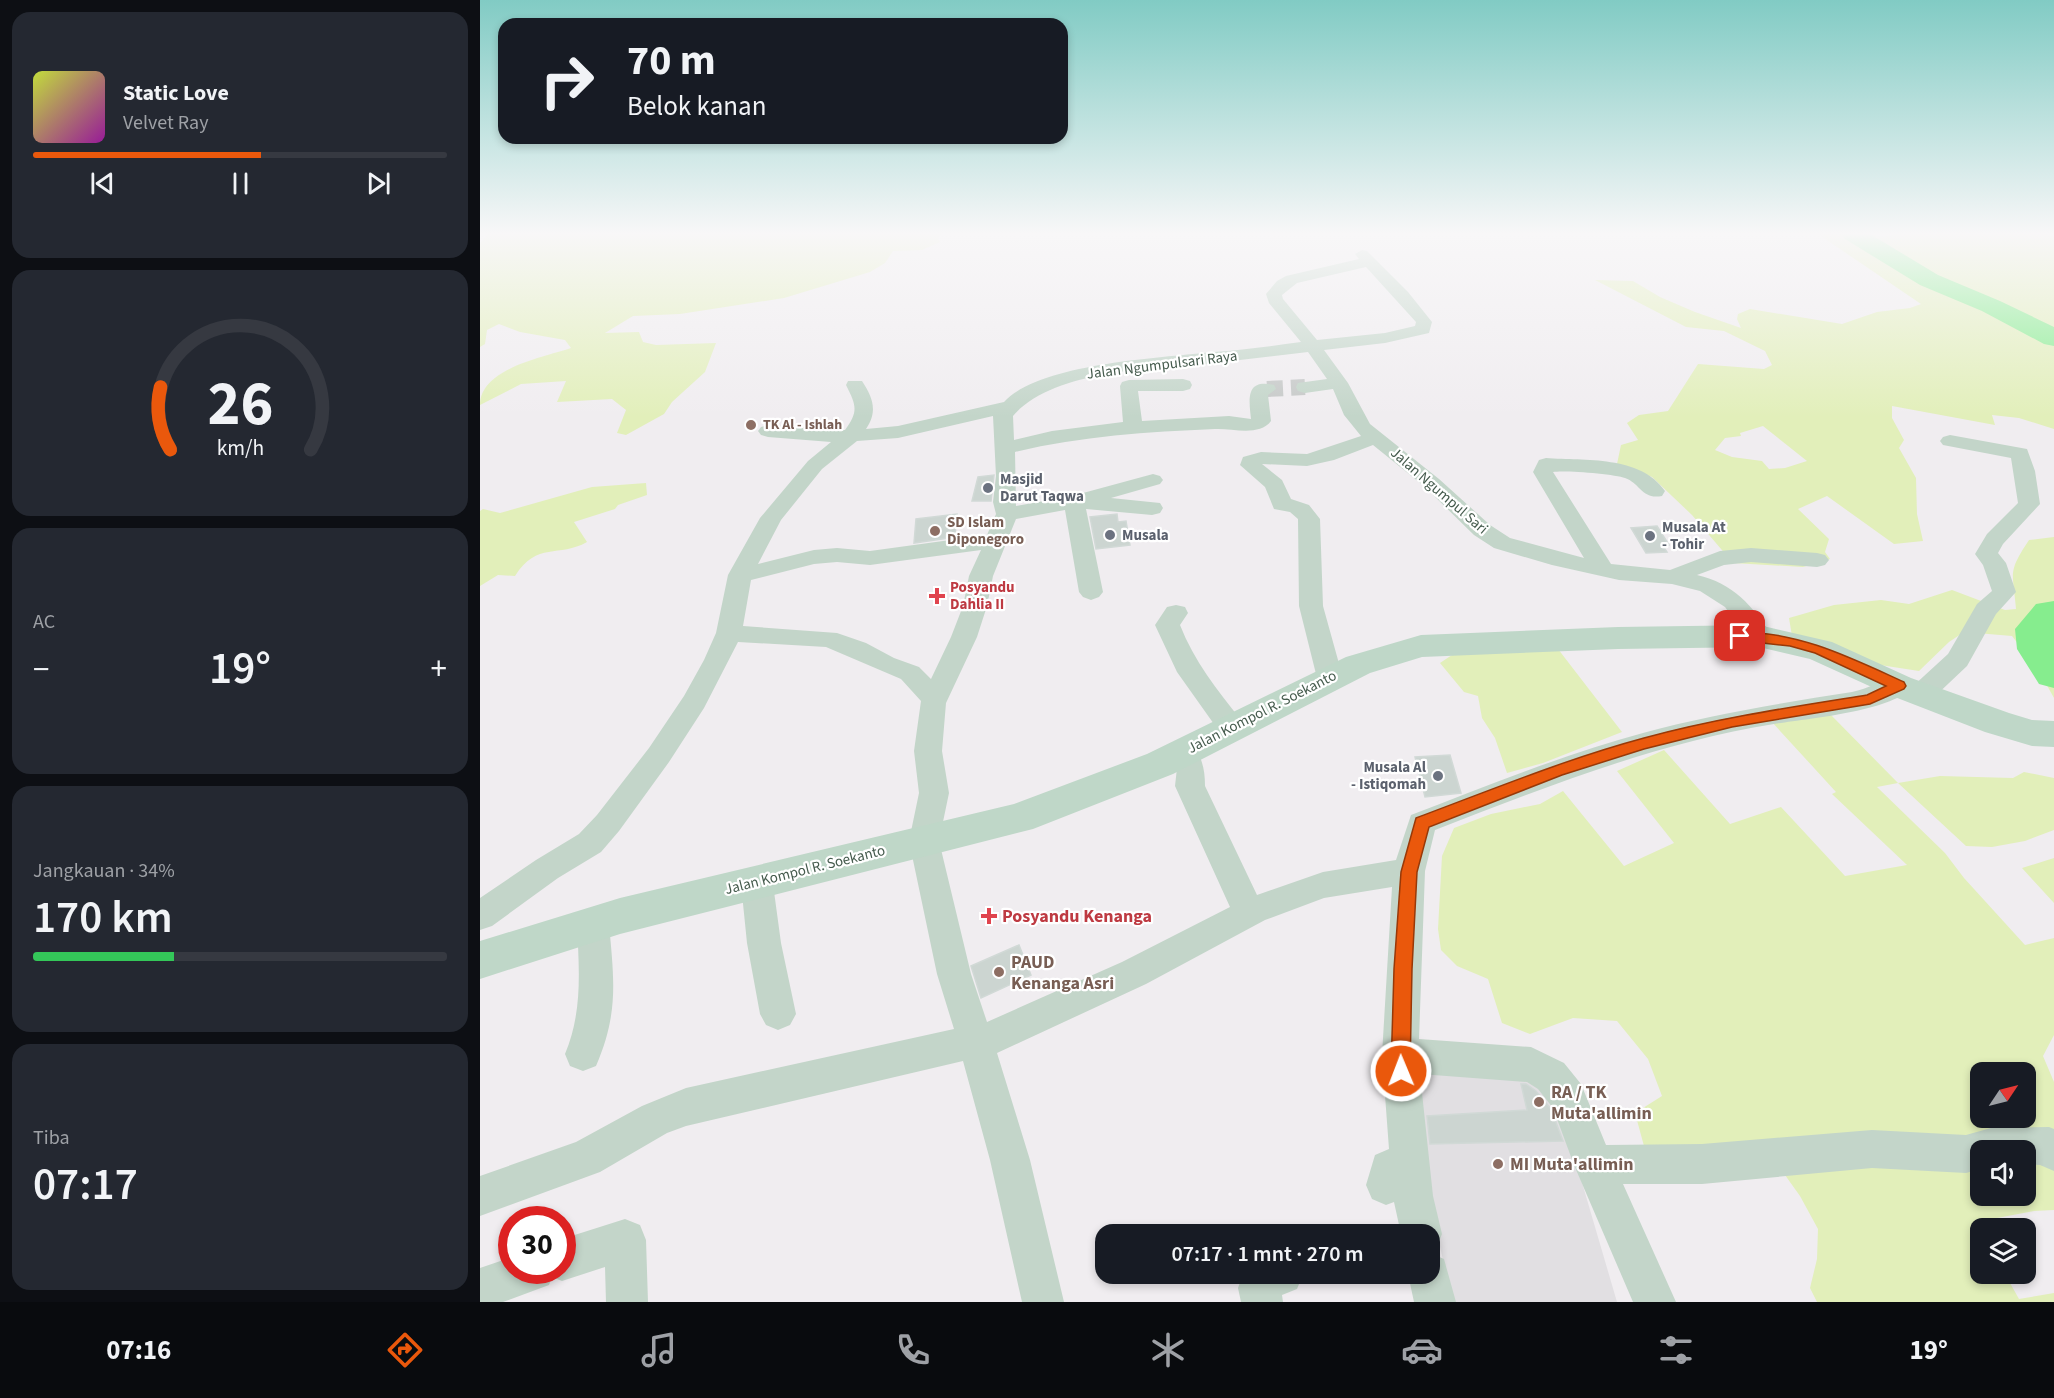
<!DOCTYPE html>
<html lang="id">
<head>
<meta charset="utf-8">
<style>
  :root { --surface:#171b24; --page:#242831; --text:#f1f3f6; --muted:#9ea1a6; --line:#363941; --accent:#ea580c }
  body { margin:0; font-family:"Source Sans 3",sans-serif; background:var(--page); color:var(--text); height:100vh; display:flex; flex-direction:column; font-size:22px; white-space:nowrap }
  * { box-sizing:border-box; margin:0 }
  p { font-size:20px; color:var(--muted) }
  .icon { flex:none; width:33px; height:33px; fill:none; stroke:currentColor; stroke-width:2; stroke-linecap:round; stroke-linejoin:round }
  .map { position:relative; flex:1; overflow:hidden }
  .side { display:flex; flex-direction:column; gap:12px; padding:12px; background:#0d0f14; width:480px }
  .side>* { flex:none }
  .banner { position:absolute; left:18px; top:18px; width:570px; height:126px; border-radius:18px; box-shadow:0 3px 9px #0003; background:#171b24; color:var(--text); overflow:hidden }
  .needle { width:39px; rotate:55deg }
  .buttons { position:absolute; left:1490px; top:1062px; display:grid; gap:12px }
  .buttons a { display:grid; place-items:center; width:66px; height:66px; border-radius:12px; background:var(--surface); box-shadow:0 3px 9px #0003; font-size:30px }
  .speed { position:absolute; left:18px; top:1206px; display:flex; gap:12px; font-size:30px; font-weight:700; text-align:center }
  .speed>* { display:grid; place-content:center; width:78px; height:78px; border-radius:50%; background:var(--surface); box-shadow:0 3px 9px #0003; line-height:1 }
  .speed .limit { border:9px solid #d22; background:#fff; color:#111 }
  .pin { position:absolute; display:grid; place-items:center; width:51px; height:51px; color:#fff; margin:-26px; border-radius:12px; box-shadow:0 3px 9px #0006 }
  .me { position:absolute; width:66px; margin:-33px; rotate:359deg; stroke-linejoin:round; filter:drop-shadow(0 0 4px #0008) }
  .turn { display:flex; align-items:center; gap:21px; height:126px; padding:0 30px; font-size:27px }
  .turn .icon { width:78px; height:78px; stroke-width:2.5 }
  .turn b { display:block; font-size:42px; line-height:51px }
  .big { font-size:45px; font-weight:600; line-height:1.1 }
  .side .tile { flex:1; display:flex; flex-direction:column; justify-content:center; gap:9px; min-width:0; padding:0 21px; border-radius:18px; background:var(--page) }
  .side .dial { align-items:center; gap:0 }
  .dial svg { height:156px; overflow:visible; fill:none; stroke:var(--line); stroke-width:7; stroke-linecap:round; text-anchor:middle }
  .dial text { fill:var(--text); stroke:none }
  .song { display:flex; align-items:center; gap:18px }
  .cover { width:72px; height:72px; border-radius:9px; background:linear-gradient(135deg,hsl(70 70% 55%),hsl(300 70% 35%)) }
  .played { height:6px; border-radius:3px; background:linear-gradient(90deg,var(--accent) 55%,var(--line) 55%) }
  .keys { display:flex; justify-content:space-around; direction:ltr }
  .heat { display:flex; justify-content:space-between; align-items:center; font-size:33px; direction:ltr }
  .charge { height:9px; border-radius:4px; background:linear-gradient(90deg,#34c759 34%,var(--line) 0) }
  .trip { position:absolute; left:615px; top:1224px; width:345px; height:60px; border-radius:18px; background:var(--surface); box-shadow:0 3px 9px #0003; font-weight:600; line-height:60px; text-align:center }
  .menu { display:flex; height:96px; justify-content:space-around; align-items:center; background:#090b0e; color:var(--muted) }
  .menu .icon { width:42px; height:42px }
  .menu .on { color:var(--accent) }
  .menu b { font-size:27px; color:var(--text) }
  main { display:flex; flex:1; min-height:0 }
  .map>svg:first-child { display:block }
</style>
</head>
<body>
<main>
<section class="side">
<div class="tile">
<div class="song"><i class="cover"></i><div><b>Static Love</b><p>Velvet Ray</p></div></div>
<div class="played"></div>
<div class="keys"><svg class="icon" aria-label="previous" viewBox="0 0 24 24"><path d="M18 5L8 12l10 7zM5 5v14"/></svg><svg class="icon" aria-label="pause" viewBox="0 0 24 24"><path d="M8 5v14M16 5v14"/></svg><svg class="icon" aria-label="next" viewBox="0 0 24 24"><path d="M6 5l10 7-10 7zM19 5v14"/></svg></div>
</div>
<div class="tile dial"><svg viewBox="0 0 100 80">
<path d="M14 69A42 42 0 1 1 86 69"/>
<path d="M14 69A42 42 0 0 1 9 37" stroke="#ea580c"/>
<text x="50" y="56" font-size="32" font-weight="700">26</text>
<text x="50" y="72" font-size="11">km/h</text>
</svg></div>
<div class="tile"><p>AC</p>
<div class="heat"><a>−</a><b class="big">19°</b><a>+</a></div>
</div>
<div class="tile"><p>Jangkauan · 34%</p><b class="big">170 km</b><div class="charge"></div></div>
<div class="tile"><p>Tiba</p><b class="big">07:17</b></div>
</section>
<div class="map">
<svg width="1574" height="1302" viewBox="0 0 1574 1302">
  <rect width="100%" height="100%" fill="#f0edf0"/>
  <path fill="#e1dfe2" d="M 931,1060 L 1042,1067 L 1079,1093 L 1091,1145 L 1137,1302 L 973,1302 L 956,1230 Z"/>
  <path fill="#e2efba" fill-rule="evenodd" d="M 8,234 L 462,234 L 458,238 L 460,242 L 442,250 L 413,251 L 405,263 L 390,272 L 304,298 L 200,314 L 153,316 L 125,333 L 159,332 L 163,342 L 176,345 L 236,343 L 225,372 L 192,402 L 184,414 L 146,435 L 137,433 L 146,410 L 132,399 L 77,402 L 86,381 L 41,384 L 0,405 C 0,368 65,357 91,348 L 85,340 L 40,332 L 19,324 L 7,330 L 5,344 L 0,347 L 0,243 Z
    M 1338,234 L 1392,234 L 1402,237 L 1417,234 L 1568,234 L 1574,237 L 1574,429 L 1539,418 L 1512,415 L 1515,425 L 1412,406 L 1412,418 L 1424,440 L 1419,448 L 1436,478 L 1437,514 L 1443,541 L 1414,544 L 1347,496 L 1318,509 L 1349,539 L 1345,552 L 1350,559 L 1323,567 L 1253,563 L 1212,515 L 1172,477 L 1137,464 L 1141,445 L 1158,440 L 1147,423 L 1159,415 L 1188,411 L 1218,364 L 1284,369 L 1292,365 L 1285,351 L 1244,331 L 1206,327 L 1115,280 L 1153,281 L 1180,297 L 1215,312 L 1261,328 L 1257,319 L 1258,314 L 1270,309 L 1362,324 L 1397,312 L 1430,308 L 1441,304 ZM 1283,426 L 1327,461 L 1305,468 L 1289,469 L 1282,461 L 1252,457 L 1235,450 L 1245,438 L 1261,436 L 1260,433 Z
    M 166,483 L 167,495 L 138,505 L 135,509 L 94,522 L 107,542 C 79,558 57,541 35,576 L 18,575 L 0,586 L 0,511 L 3,509 L 20,513 L 112,487 Z
    M 1574,537 L 1574,698 L 1559,671 L 1532,636 L 1484,632 L 1469,642 L 1439,671 L 1400,665 L 1312,636 L 1309,618 L 1354,605 L 1401,600 L 1429,604 L 1472,590 L 1525,610 L 1536,609 C 1533,572 1527,573 1549,540 Z
    M 1078,649 L 1142,732 L 1063,763 L 1027,773 L 1015,738 L 1002,718 L 998,696 L 984,692 L 960,663 L 975,653 Z
    M 1351,715 L 1418,783 L 1460,776 L 1533,778 L 1544,772 L 1574,778 L 1574,830 L 1545,841 L 1512,847 L 1486,846 L 1418,783 L 1397,787 L 1465,853 L 1484,878 L 1545,945 L 1574,938 L 1574,1035 L 1563,1056 L 1574,1082 L 1574,1210 L 1554,1211 L 1496,1222 L 1500,1229 L 1500,1274 L 1525,1274 L 1539,1299 L 1574,1293 L 1574,1302 L 1337,1302 L 1330,1288 L 1337,1259 L 1338,1229 L 1320,1196 L 1280,1140 L 1216,1157 L 1164,1146 L 1155,1113 L 1182,1096 L 1168,1059 L 1137,1021 L 1093,1018 L 1050,1034 L 1022,1023 L 1008,979 L 977,966 L 961,950 L 958,929 L 962,856 L 974,828 L 1011,814 L 1060,804 L 1083,791 L 1144,866 L 1194,843 L 1137,771 L 1184,750 L 1250,824 L 1301,807 L 1365,876 L 1427,865 L 1352,794 L 1356,792 L 1291,721 ZM 1500,1072 L 1545,1072 L 1545,1118 L 1500,1118 ZM 1500,1150 L 1545,1150 L 1545,1196 L 1500,1196 Z
    M 1574,858 L 1574,903 L 1542,868 Z"/>
  <g fill="none" stroke-linecap="round" stroke-linejoin="round">
    <path fill="#86ed8e" fill-rule="evenodd" d="M 1362,234 L 1390,234 L 1458,275 L 1520,301 L 1574,327 L 1574,346 L 1564,344 L 1502,311 L 1440,285 L 1365,239 Z
      M 1574,601 L 1574,688 L 1559,684 L 1537,649 L 1535,629 L 1556,604 Z"/>
  </g>
  <path fill="#ccd5d1" stroke="#d1d9d6" stroke-width="1.5" d="M 514,475 L 511,501 L 492,501 L 498,477 Z
    M 477,514 L 475,537 L 434,543 L 436,519 Z
    M 637,514 L 638,522 L 646,521 L 650,545 L 616,549 L 610,517 Z
    M 1177,526 L 1189,545 L 1183,546 L 1187,552 L 1166,553 L 1151,528 Z
    M 970,755 L 981,793 L 945,797 L 935,757 Z
    M 539,945 L 551,975 L 501,998 L 491,966 Z
    M 1041,1084 L 1046,1084 L 1056,1091 L 1071,1109 L 1083,1141 L 950,1144 L 947,1116 L 1047,1110 Z"/>
  <g fill="none" stroke-linecap="round" stroke-linejoin="round">
    <path stroke="#c5c8c7" stroke-width="16" stroke-dasharray="16 8" stroke-linecap="butt" d="M 787,389 L 825,387"/>
    <path fill="#c3d5c9" fill-rule="evenodd" d="M 882,250 L 887,251 L 928,292 L 952,322 L 949,333 L 905,343 L 844,350 L 868,383 L 890,424 L 959,479 L 1010,525 L 1030,538 L 1104,558 L 1053,472 L 1059,460 L 1066,458 C 1105,461 1160,455 1185,491 L 1182,496 C 1162,500 1160,483 1145,478 C 1135,474 1083,470 1073,472 L 1131,564 L 1190,570 L 1240,551 L 1271,548 L 1337,553 L 1345,555 L 1349,560 L 1345,565 L 1337,567 L 1271,562 L 1244,565 L 1217,575 C 1253,583 1273,606 1292,636 L 1288,642 L 1279,644 L 1270,642 L 1245,607 L 1220,591 L 1192,584 L 1139,580 L 1072,565 L 1014,548 L 994,535 L 945,487 L 893,445 L 854,460 L 827,466 L 782,464 L 802,480 L 811,499 L 829,505 L 840,519 L 843,606 L 863,678 L 859,684 L 850,687 L 841,684 L 837,678 L 819,606 L 818,519 L 810,512 L 794,509 L 785,487 L 760,465 L 763,457 L 781,452 L 827,454 L 881,436 L 864,415 L 853,389 L 825,393 L 818,391 L 816,387 L 818,383 L 847,379 L 828,352 C 795,356 761,360 728,364 C 670,369 573,370 533,416 L 534,440 L 572,431 L 643,422 L 640,386 L 642,382 L 649,380 L 703,379 L 710,381 L 712,385 L 710,389 L 703,391 L 658,391 L 662,421 L 749,416 L 771,419 C 769,400 765,378 794,385 L 796,389 L 788,395 L 791,421 C 779,437 752,428 735,429 C 667,432 601,436 535,452 L 536,506 L 592,496 L 673,474 L 680,476 L 683,480 L 680,484 L 631,498 L 680,503 L 683,508 L 680,513 L 672,515 L 606,509 L 623,592 L 619,597 L 611,600 L 603,597 L 599,592 L 585,510 L 536,519 L 513,576 L 507,606 L 497,637 L 466,703 L 462,751 L 469,793 L 459,841 L 491,974 L 507,1022 L 642,962 L 750,907 L 695,786 L 697,768 L 690,752 L 694,745 L 704,742 L 714,745 C 722,759 725,769 725,786 L 777,895 L 843,872 L 916,860 L 931,815 C 1008,786 1084,754 1163,733 C 1232,714 1302,703 1372,692 C 1391,689 1409,674 1428,680 L 1432,686 C 1417,711 1324,719 1294,724 C 1176,743 1066,787 955,830 L 945,871 L 939,1039 L 1051,1047 L 1084,1063 L 1101,1084 L 1126,1145 L 1222,1144 L 1392,1130 L 1486,1135 L 1511,1128 L 1569,1127 L 1574,1129 L 1574,1171 L 1560,1165 L 1545,1164 L 1545,1150 L 1500,1150 L 1500,1169 L 1486,1173 L 1392,1168 L 1222,1184 L 1143,1184 L 1196,1302 L 1153,1302 L 1094,1165 L 1073,1108 L 1058,1089 L 1047,1082 L 940,1074 L 953,1196 L 962,1234 L 956,1249 L 950,1251 L 950,1234 L 921,1234 L 914,1202 L 906,1205 L 892,1199 L 886,1185 L 895,1155 L 909,1149 L 902,1055 L 912,887 L 844,898 L 785,920 L 666,984 L 517,1053 L 550,1160 L 584,1302 L 542,1302 L 510,1160 L 483,1061 L 206,1126 L 187,1133 L 120,1172 L 0,1216 L 0,1176 L 96,1142 L 162,1106 L 206,1088 L 474,1029 L 457,974 L 429,841 L 439,793 L 434,751 L 441,701 L 421,679 L 346,647 L 258,642 L 224,708 L 189,762 L 139,831 L 121,852 L 78,878 L 12,926 L 0,930 L 0,898 L 56,860 L 99,834 L 117,815 L 169,748 L 204,696 L 224,660 L 236,633 L 248,575 L 280,518 L 328,461 L 351,442 L 288,437 L 281,435 L 278,431 L 281,427 L 288,425 L 365,430 C 379,411 376,405 366,385 L 368,381 L 382,381 C 393,398 398,411 386,429 L 418,426 L 524,402 C 560,363 681,358 733,352 C 762,350 792,346 821,342 L 789,303 L 786,294 L 797,281 L 806,276 L 879,259 L 875,254 ZM 886,267 L 936,322 L 935,326 L 905,333 L 837,340 L 803,299 L 802,295 L 817,283 ZM 513,416 L 516,476 L 513,502 L 516,514 L 507,535 L 390,551 L 357,548 L 334,550 L 278,564 L 301,520 L 342,469 L 377,441 L 418,438 ZM 501,550 L 489,576 L 483,606 L 471,637 L 451,679 L 439,667 L 414,658 L 386,643 L 357,633 L 263,626 L 271,580 L 334,564 L 357,562 L 390,565 Z
      M 1470,435 L 1547,449 L 1555,471 L 1560,504 L 1523,544 L 1518,553 L 1526,563 L 1536,592 L 1516,614 L 1487,666 L 1450,701 L 1441,703 L 1432,701 L 1428,694 L 1432,687 L 1468,654 L 1497,604 L 1512,591 L 1503,565 L 1495,554 L 1507,534 L 1538,503 L 1531,458 L 1463,445 L 1460,441 L 1463,437 Z
      M 696,605 L 705,607 L 708,613 L 700,625 C 714,661 737,690 761,720 L 765,727 L 761,734 L 751,737 L 741,734 L 697,672 L 675,625 L 687,607 Z
      M 277,871 L 288,875 L 293,884 L 301,943 L 316,1014 L 310,1025 L 298,1030 L 286,1025 L 280,1014 L 267,943 L 261,884 L 266,875 Z
      M 113,910 L 125,914 L 129,924 C 134,979 139,1013 116,1066 L 103,1071 L 90,1066 L 85,1054 C 103,1011 99,969 97,924 L 101,914 Z
      M 145,1219 L 160,1225 L 166,1240 L 168,1302 L 126,1302 L 125,1267 L 82,1281 L 72,1277 L 69,1285 L 23,1302 L 0,1302 L 0,1268 L 32,1257 L 32,1270 L 82,1270 L 82,1239 Z
      M 950,1253 L 964,1259 L 976,1302 L 934,1302 L 928,1274 L 950,1274 Z
      M 763,1274 L 823,1274 L 817,1289 L 802,1295 L 803,1302 L 761,1302 L 758,1288 Z"/>
    <path fill="#bfd7c8" fill-rule="evenodd" d="M 1279,625 L 1352,642 L 1431,678 L 1529,713 L 1552,720 L 1574,721 L 1574,747 L 1552,746 L 1505,732 L 1407,694 L 1330,659 L 1279,647 L 1138,649 L 942,657 L 890,673 L 693,774 L 553,829 L 140,934 L 0,979 L 0,941 L 140,898 L 534,804 L 667,754 L 866,657 L 941,635 L 1138,627 Z"/>
  </g>
  <linearGradient id="sky" x2="0" y2="1"><stop stop-color="#81cbc4"/><stop offset="0.56" stop-color="#f8f7f8"/><stop offset="1" stop-color="#f8f7f8" stop-opacity="0"/></linearGradient>
  <rect width="1574" height="417" fill="url(#sky)"/>
  <path fill="#ea580c" stroke="#983908" stroke-width="1.5" d="M 1260,632 C 1320,632 1371,658 1424,682 L 1426,686 L 1424,689 L 1390,704 L 1252,727 L 1164,749 L 1082,775 L 949,827 L 937,872 L 932,969 L 930,1071 L 927,1078 L 921,1081 L 914,1078 L 911,1071 L 914,969 L 921,872 L 936,818 C 1011,790 1086,759 1164,738 C 1237,718 1312,707 1387,695 L 1406,686 L 1335,653 L 1310,646 L 1256,640 L 1254,636 Z"/>
  <g fill="#8d6e63" stroke="#fff" stroke-width="2">
    <circle cx="271" cy="425" r="6"/>
    <circle cx="455" cy="531" r="6"/>
    <circle cx="519" cy="972" r="6"/>
    <circle cx="1059" cy="1102" r="6"/>
    <circle cx="1018" cy="1164" r="6"/>
  </g>
  <g fill="#6b7280" stroke="#fff" stroke-width="2">
    <circle cx="508" cy="488" r="6"/>
    <circle cx="630" cy="535" r="6"/>
    <circle cx="1170" cy="536" r="6"/>
    <circle cx="958" cy="776" r="6"/>
  </g>
  <g fill="#e0444e" stroke="#fff" stroke-width="2">
    <path d="M454 587h6v6h6v6h-6v6h-6v-6h-6v-6h6z"/>
    <path d="M506 907h6v6h6v6h-6v6h-6v-6h-6v-6h6z"/>
  </g>
  <g text-anchor="middle" dominant-baseline="central" stroke-width="4.5" stroke-linejoin="round" paint-order="stroke">
    <g font-size="14" font-weight="bold" fill="#785e54" stroke="#fff" text-anchor="start">
      <text x="283" y="425">TK Al - Ishlah</text>
    </g>
    <g font-size="15" fill="#455b4d" stroke="#fff">
      <text transform="translate(682 365) rotate(-7)">Jalan Ngumpulsari Raya</text>
      <text transform="translate(959 491) rotate(41)">Jalan Ngumpul Sari</text>
      <text transform="translate(782 712) rotate(-27)">Jalan Kompol R. Soekanto</text>
      <text transform="translate(325 870) rotate(-14)">Jalan Kompol R. Soekanto</text>
    </g>
    <g font-size="15" font-weight="bold" fill="#5b616d" stroke="#fff" text-anchor="start">
      <text x="520" y="479">Masjid<tspan x="520" dy="17">Darut Taqwa</tspan></text>
      <text x="1182" y="527">Musala At<tspan x="1182" dy="17">- Tohir</tspan></text>
      <text x="642" y="535">Musala</text>
      <text x="946" y="767" text-anchor="end">Musala Al<tspan x="946" dy="17">- Istiqomah</tspan></text>
    </g>
    <g font-size="15" font-weight="bold" fill="#785e54" stroke="#fff" text-anchor="start">
      <text x="467" y="522">SD Islam<tspan x="467" dy="17">Diponegoro</tspan></text>
    </g>
    <g font-size="15" font-weight="bold" fill="#be3a42" stroke="#fff" text-anchor="start">
      <text x="470" y="587">Posyandu<tspan x="470" dy="17">Dahlia II</tspan></text>
    </g>
    <g font-size="18" font-weight="bold" fill="#be3a42" stroke="#fff" text-anchor="start">
      <text x="522" y="916">Posyandu Kenanga</text>
    </g>
    <g font-size="18" font-weight="bold" fill="#785e54" stroke="#fff" text-anchor="start">
      <text x="531" y="962">PAUD<tspan x="531" dy="21">Kenanga Asri</tspan></text>
      <text x="1071" y="1092">RA / TK<tspan x="1071" dy="21">Muta'allimin</tspan></text>
      <text x="1030" y="1164">MI Muta'allimin</text>
    </g>
  </g>
</svg>
<div class="buttons">
<a><svg class="needle" viewBox="-14 -14 28 28"><path d="M0-13l5 13h-10z" fill="#e53935"/><path d="M0 13l5-13h-10z" fill="#9ea1a6"/></svg></a>
<a><svg class="icon" aria-label="sound" viewBox="0 0 24 24"><path d="M4 9h4l5-4v14l-5-4H4zM17 9q2 3 0 6"/></svg></a>
<a><svg class="icon" aria-label="layers" viewBox="0 0 24 24"><path d="M12 4l9 5-9 5-9-5zM3 14l9 5 9-5"/></svg></a>
</div>
<div class="speed"><div class="limit">30</div></div>
<div class="pin" style="left:1260px;top:636px;background:#d93025"><svg class="icon" aria-label="arrive" viewBox="0 0 24 24"><path d="M6 21V4h12l-3 4 3 4H6"/></svg></div>
<svg class="me" style="left:921px;top:1071px" viewBox="-20 -20 40 40"><circle r="17" fill="#ea580c" stroke="#fff" stroke-width="3"/><path d="M0-11L8 9 0 5-8 9z" fill="#fff"/></svg>
<div class="trip">07:17 · 1 mnt · 270 m</div>
<div class="banner">
<div class="turn"><svg class="icon" aria-label="right" viewBox="0 0 24 24"><path d="M7 20v-9h11M14 6l5 5-5 5"/></svg><div><b>70 m</b>Belok kanan</div></div>
</div>
</div>
</main>
<nav class="menu">
<b>07:16</b>
<svg class="icon on" aria-label="directions" viewBox="0 0 24 24"><path d="M12 3l9 9-9 9-9-9zM9 14v-3h6M13 9l2 2-2 2"/></svg>
<svg class="icon" aria-label="music" viewBox="0 0 24 24"><path d="M9 18V5l10-2v13"/><circle cx="6" cy="18" r="3"/><circle cx="16" cy="16" r="3"/></svg>
<svg class="icon" aria-label="phone" viewBox="0 0 24 24"><path d="M5 4h4l2 5-3 2q2 4 5 5l2-3 5 2v4C11 20 4 13 5 4z"/></svg>
<svg class="icon" aria-label="climate" viewBox="0 0 24 24"><path d="M12 3v18M4 7l16 10M4 17L20 7"/></svg>
<svg class="icon" aria-label="car" viewBox="0 0 24 24"><path d="M5 17H2v-5l4-1 3-4h7l3 4 3 1v5h-3M9 17h6M6 11h13"/><circle cx="7" cy="17" r="2"/><circle cx="17" cy="17" r="2"/></svg>
<svg class="icon" aria-label="filters" viewBox="0 0 24 24"><path d="M4 7h16M4 17h16"/><circle cx="9" cy="7" r="2"/><circle cx="15" cy="17" r="2"/></svg>
<b>19°</b>
</nav>
</body>
</html>
